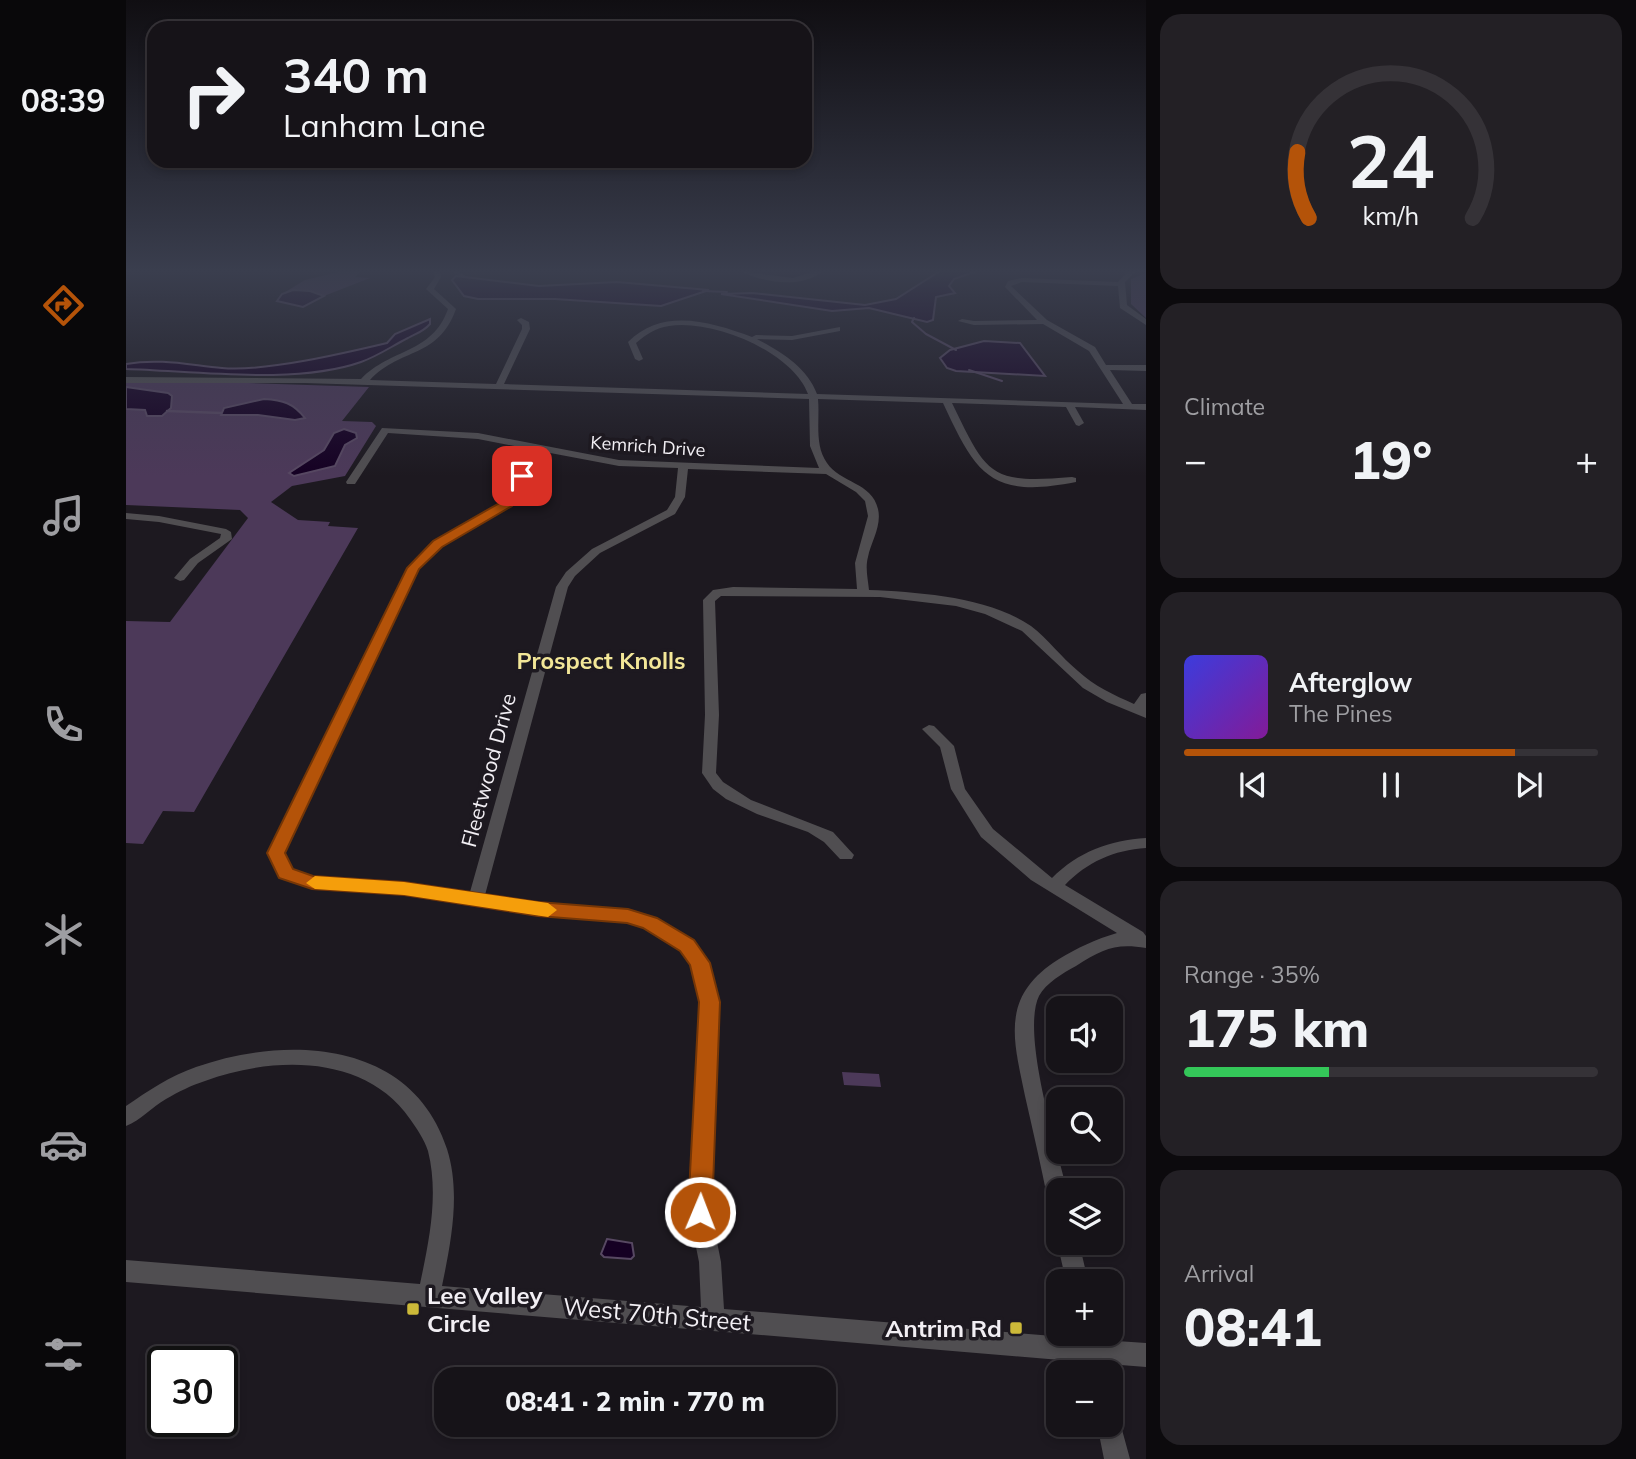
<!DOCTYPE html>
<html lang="en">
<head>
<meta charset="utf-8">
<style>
  :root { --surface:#161318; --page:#232025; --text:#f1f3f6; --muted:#9e9ea2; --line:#353237; --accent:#b45309 }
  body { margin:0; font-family:Mulish,sans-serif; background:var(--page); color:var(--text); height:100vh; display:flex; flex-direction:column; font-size:26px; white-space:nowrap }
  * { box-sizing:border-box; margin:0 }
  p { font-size:23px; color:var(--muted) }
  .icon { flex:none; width:38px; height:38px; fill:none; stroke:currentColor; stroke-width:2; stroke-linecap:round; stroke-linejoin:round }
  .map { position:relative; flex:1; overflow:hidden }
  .drawer { display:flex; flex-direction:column; gap:14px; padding:14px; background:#0c0a0d; width:490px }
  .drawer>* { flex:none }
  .guide { position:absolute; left:21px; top:21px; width:665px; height:147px; border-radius:21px; box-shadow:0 4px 10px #0003,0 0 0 2px var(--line); background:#161318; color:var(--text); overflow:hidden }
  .tools { position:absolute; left:920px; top:996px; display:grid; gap:14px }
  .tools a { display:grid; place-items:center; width:77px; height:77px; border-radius:14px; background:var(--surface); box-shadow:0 4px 10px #0003,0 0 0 2px var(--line); font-size:35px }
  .speed { position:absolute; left:21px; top:1346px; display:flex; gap:14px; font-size:35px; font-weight:700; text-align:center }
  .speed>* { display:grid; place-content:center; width:91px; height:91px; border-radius:50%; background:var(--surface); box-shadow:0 4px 10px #0003,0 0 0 2px var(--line); line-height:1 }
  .speed .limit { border:4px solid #111; border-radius:10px; background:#fff; color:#111 }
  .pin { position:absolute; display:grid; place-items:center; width:60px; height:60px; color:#fff; margin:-30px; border-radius:14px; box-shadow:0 4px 10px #0006 }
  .me { position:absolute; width:77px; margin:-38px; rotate:1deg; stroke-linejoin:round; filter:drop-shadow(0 0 5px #0008) }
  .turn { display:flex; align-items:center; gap:24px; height:147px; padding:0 21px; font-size:32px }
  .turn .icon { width:91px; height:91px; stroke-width:2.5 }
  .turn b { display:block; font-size:49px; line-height:60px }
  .big { font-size:52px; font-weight:800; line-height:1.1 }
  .drawer .widget { flex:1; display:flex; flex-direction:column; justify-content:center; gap:10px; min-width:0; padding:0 24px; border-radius:21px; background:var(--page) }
  .drawer .dial { align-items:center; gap:0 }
  .dial svg { height:182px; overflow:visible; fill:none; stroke:var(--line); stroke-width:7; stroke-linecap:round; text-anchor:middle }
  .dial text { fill:var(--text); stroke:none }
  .song { display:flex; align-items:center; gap:21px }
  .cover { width:84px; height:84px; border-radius:10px; background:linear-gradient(135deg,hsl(240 70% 55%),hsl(290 70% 35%)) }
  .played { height:7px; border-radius:4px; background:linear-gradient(90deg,var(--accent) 80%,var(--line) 80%) }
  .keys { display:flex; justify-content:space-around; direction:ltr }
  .heat { display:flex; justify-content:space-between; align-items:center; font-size:38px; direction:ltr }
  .charge { height:10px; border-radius:5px; background:linear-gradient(90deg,#34c759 35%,var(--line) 0) }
  .trip { position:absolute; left:308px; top:1367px; width:402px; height:70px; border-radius:21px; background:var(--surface); box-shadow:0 4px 10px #0003,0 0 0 2px var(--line); font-weight:800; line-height:70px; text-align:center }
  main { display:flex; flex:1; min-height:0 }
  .dock { display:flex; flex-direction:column; width:126px; justify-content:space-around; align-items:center; background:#09080a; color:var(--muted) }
  .dock .icon { width:49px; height:49px }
  .dock .current { color:var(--accent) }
  .dock b { font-size:32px; color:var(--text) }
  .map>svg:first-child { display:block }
</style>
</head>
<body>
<main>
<nav class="dock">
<b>08:39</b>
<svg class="icon current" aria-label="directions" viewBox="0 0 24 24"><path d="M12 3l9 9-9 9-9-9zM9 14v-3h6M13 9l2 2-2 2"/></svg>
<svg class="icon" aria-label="music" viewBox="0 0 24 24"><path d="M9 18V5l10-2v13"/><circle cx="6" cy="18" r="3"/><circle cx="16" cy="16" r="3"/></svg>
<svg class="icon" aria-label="phone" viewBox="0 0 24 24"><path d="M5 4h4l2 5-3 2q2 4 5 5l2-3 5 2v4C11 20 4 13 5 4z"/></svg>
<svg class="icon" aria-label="climate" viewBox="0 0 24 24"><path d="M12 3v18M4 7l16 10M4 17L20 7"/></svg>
<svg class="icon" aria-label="car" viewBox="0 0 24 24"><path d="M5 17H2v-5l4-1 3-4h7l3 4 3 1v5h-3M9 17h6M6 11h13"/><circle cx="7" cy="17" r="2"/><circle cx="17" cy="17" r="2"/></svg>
<svg class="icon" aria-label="filters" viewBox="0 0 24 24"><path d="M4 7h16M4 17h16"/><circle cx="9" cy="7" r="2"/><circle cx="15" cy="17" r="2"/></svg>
</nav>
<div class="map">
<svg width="1020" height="1459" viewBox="0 0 1020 1459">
  <rect width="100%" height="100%" fill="#1d1920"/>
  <path fill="#4c3959" d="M 217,271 L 235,271 L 229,277 L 244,278 L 198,296 L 156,294 L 179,280 Z
    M 1020,273 L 1020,318 L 1005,304 L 1005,279 Z
    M 0,379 L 243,387 L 216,421 L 246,422 L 250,426 L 219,476 L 166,486 L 145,502 L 172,520 L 204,522 L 202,526 L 232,528 L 68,812 L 37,811 L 17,844 L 0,843 L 0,621 L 44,622 L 122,518 L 114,510 L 0,505 Z
    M 716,1072 L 753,1074 L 755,1087 L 718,1085 Z"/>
  <path fill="#150023" stroke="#574862" stroke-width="2" d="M 814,271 L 851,271 L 828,279 L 823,286 L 829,293 L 810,297 L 807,320 L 801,322 L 743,308 L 706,311 L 595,294 L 626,293 L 739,305 L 770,299 Z
    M 330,276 L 413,286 L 491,282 L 583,290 L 535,306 L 429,299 L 352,299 L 338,296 L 326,280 Z
    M 167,290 L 184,291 L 198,296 L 177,307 L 151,301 L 156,294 Z
    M 304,319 L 304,324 C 297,332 291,333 282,338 C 266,346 252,356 235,362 C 170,385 69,371 0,369 L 0,364 C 34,358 63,365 96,368 C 138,372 219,353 261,343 L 269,334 Z
    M 858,341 L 894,343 L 919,376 L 830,371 L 821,368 L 814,358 L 824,350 Z
    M 0,387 L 42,393 L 46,396 L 45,408 L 36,416 L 21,416 L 19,410 L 0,409 Z
    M 138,399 C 157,400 167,403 179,418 L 169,420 L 132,415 L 95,415 L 98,408 Z
    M 218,429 L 230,433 L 231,438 L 219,445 L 209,466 L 168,476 L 163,473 L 198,450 L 208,433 Z
    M 481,1239 L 506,1243 L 508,1256 L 505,1259 L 478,1257 L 475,1254 Z"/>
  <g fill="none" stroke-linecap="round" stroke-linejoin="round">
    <path stroke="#574862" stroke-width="2" d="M 327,271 L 338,276
      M 577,291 L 601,292
      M 788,318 L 786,322 L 800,334 L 830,350
      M 843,370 L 876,381"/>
    <path stroke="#574862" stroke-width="2.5" d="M 41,411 L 95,413"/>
    <path fill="#504e51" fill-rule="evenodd" d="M 307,271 L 314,271 L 315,277 L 308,289 L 330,309 C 312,359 275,347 244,380 L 370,384 L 396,329 L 396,325 L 391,320 L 395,318 L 403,322 L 404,329 L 378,384 L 682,394 C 666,351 586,319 543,326 C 529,328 521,334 510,343 L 517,359 L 513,361 L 509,359 L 502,342 C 537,307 585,322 626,337 L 630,335 L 666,336 L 714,327 L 714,331 L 666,340 L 631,339 C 655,352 681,367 691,394 L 997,404 L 963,351 L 917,324 L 848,325 L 832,321 L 836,319 L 848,321 L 911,320 L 879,287 L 882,281 L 896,278 L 992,282 L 1002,271 L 1010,271 L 999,282 L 1001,305 L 1020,319 L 1020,325 L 994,308 L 992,286 L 896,282 L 885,286 L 921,320 L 969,347 L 980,365 L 1020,365 L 1020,371 L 984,370 L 1006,404 L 1020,404 L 1020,410 L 949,407 L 958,423 L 953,426 L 950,425 L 940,407 L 826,403 C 861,475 863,484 946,477 L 950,478 L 950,482 C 864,499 850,474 817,403 L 692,399 C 694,420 688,445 701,463 C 714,483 746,482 752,509 C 756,526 745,542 742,557 C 739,568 742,579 743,590 C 793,592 863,597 905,626 C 922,639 935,657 952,671 C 968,686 988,695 1008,704 L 1015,694 L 1020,693 L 1020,718 L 981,702 L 957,688 L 896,631 L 859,614 L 830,606 L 754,597 L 595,596 L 589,601 L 593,715 L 590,773 L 597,782 L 625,800 L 707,832 L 728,855 L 726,859 L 714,859 L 698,842 L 682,832 L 631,814 L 600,799 L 587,789 L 576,773 L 579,715 L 577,600 L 587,590 L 607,587 L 731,589 L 729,563 L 742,516 L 739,501 L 730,492 L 700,474 L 562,469 L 559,497 L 549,514 L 474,553 L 449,576 L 442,587 L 359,895 L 412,903 L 502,910 L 530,919 L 566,940 L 580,958 L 593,1002 L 585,1212 L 595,1262 L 598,1309 L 952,1338 L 951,1334 L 975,1334 L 976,1340 L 1020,1343 L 1020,1367 L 982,1364 L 984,1372 L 960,1372 L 958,1362 L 0,1282 L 0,1260 L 294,1284 C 303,1241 313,1195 302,1151 C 298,1139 291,1129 284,1119 C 239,1054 147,1056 79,1081 C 66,1085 52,1092 40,1099 C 26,1107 15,1120 0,1126 L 0,1106 C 22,1091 44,1076 70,1067 C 161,1035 286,1040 321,1149 C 335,1193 325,1242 316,1286 L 575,1307 L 573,1262 L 563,1212 L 575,1002 L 566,965 L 554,950 L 518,927 L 502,922 L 412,915 L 278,894 L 186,888 L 154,877 L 142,853 L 281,568 L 307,542 L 378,501 L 400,461 L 409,450 L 352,439 L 262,433 L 229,484 L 221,484 L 220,482 L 256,428 L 352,433 L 493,460 L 693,468 L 684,446 L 683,399 L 179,383 L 0,383 L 0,377 L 235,379 C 265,348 306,354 322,309 L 300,289 L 309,277 ZM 419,452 L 493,466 L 552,468 L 549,497 L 541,510 L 466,549 L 440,572 L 430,587 L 344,892 L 278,882 L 187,876 L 166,869 L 158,853 L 292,569 L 315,546 L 386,505 L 396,490 L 409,462 Z
      M 614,271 L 667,278 L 689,271 L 697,271 C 675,289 638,283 614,271 Z
      M 0,513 L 33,516 L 100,529 L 105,532 L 106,539 L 72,563 L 58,580 L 54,581 L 48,578 L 64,559 L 94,538 L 95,534 L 33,522 L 0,519 Z
      M 803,725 L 808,726 L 828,746 L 839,789 L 867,829 L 926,878 C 952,852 984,840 1020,838 L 1020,848 C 988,850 961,862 939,885 L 1017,932 L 1020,936 L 1020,948 C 989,943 977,949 950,966 C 937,973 920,983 913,996 C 895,1033 931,1148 941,1190 L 933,1190 L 933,1211 L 925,1208 L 922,1201 C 915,1166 907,1131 899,1096 C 887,1038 874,996 933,959 C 951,948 970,939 991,933 L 905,880 L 855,837 L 825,789 L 814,747 L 796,729 Z
      M 933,1238 L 933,1242 L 953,1242 L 962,1281 L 940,1281 L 931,1242 Z
      M 985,1413 L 992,1415 L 1004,1459 L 978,1459 L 971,1424 L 985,1424 Z"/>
  </g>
  <linearGradient id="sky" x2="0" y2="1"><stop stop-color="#100e12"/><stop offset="0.57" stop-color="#3a3e4e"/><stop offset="1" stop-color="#3a3e4e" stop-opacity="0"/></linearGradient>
  <rect width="1020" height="476" fill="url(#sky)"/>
  <path fill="#b45309" stroke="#753606" stroke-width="2" d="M 392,474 L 402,476 L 386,506 L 316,547 L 293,569 L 159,853 L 167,869 L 187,876 L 278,882 L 412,902 L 502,909 L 531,918 L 568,940 L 584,963 L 594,1002 L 586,1212 L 583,1220 L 574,1223 L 566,1220 L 562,1212 L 573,1002 L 564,965 L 554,951 L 517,928 L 501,923 L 412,916 L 278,895 L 186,889 L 153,878 L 141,853 L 281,568 L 307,541 L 377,501 Z"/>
  <path fill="#f59e0b" d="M 189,876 L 278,882 L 422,903 L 431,910 L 422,917 L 278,895 L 189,889 L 180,883 Z"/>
  <g fill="#ccb939" stroke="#1d1920" stroke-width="2.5">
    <rect x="280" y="1302" width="14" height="14" rx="3.5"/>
    <rect x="883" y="1321" width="14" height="14" rx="3.5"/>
  </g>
  <g text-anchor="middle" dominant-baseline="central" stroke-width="7" stroke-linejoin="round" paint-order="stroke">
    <g font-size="18" fill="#f2eff4" stroke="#1d1920">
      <text transform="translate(522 446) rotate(4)">Kemrich Drive</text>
    </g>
    <g font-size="21" fill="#f2eff4" stroke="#1d1920">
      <text transform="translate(362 770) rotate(-75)">Fleetwood Drive</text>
    </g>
    <g font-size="23" font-weight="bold" fill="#f3e798" stroke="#1d1920">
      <text x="475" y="660">Prospect Knolls</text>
    </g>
    <g font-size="24" font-weight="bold" fill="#f2eff4" stroke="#1d1920" text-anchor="start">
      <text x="301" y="1295">Lee Valley<tspan x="301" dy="28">Circle</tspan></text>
      <text x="876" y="1328" text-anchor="end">Antrim Rd</text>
    </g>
    <g font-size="24" fill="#f2eff4" stroke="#1d1920">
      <text transform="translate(531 1314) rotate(5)">West 70th Street</text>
    </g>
  </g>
</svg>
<div class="tools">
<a><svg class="icon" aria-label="sound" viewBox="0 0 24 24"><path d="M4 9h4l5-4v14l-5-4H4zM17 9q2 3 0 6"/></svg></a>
<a><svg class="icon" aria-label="search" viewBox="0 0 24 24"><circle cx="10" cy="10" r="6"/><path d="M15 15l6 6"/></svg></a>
<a><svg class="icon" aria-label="layers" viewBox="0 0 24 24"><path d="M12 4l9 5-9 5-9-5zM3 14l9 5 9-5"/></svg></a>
<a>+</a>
<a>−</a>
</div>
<div class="speed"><div class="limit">30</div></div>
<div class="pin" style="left:396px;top:476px;background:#d93025"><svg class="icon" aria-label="arrive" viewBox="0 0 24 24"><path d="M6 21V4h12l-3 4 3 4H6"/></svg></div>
<svg class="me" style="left:574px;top:1212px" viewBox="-20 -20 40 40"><circle r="17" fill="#b45309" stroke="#fff" stroke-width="3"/><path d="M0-11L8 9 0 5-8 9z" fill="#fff"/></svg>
<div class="trip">08:41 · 2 min · 770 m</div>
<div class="guide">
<div class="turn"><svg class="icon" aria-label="right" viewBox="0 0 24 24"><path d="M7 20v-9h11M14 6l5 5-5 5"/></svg><div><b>340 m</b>Lanham Lane</div></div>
</div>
</div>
<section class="drawer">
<div class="widget dial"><svg viewBox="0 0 100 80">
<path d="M14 69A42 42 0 1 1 86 69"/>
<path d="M14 69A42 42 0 0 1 9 40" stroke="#b45309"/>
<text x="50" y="56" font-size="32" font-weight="700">24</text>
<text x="50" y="72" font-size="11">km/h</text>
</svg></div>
<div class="widget"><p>Climate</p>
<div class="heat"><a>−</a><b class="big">19°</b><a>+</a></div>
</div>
<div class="widget">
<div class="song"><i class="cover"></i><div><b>Afterglow</b><p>The Pines</p></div></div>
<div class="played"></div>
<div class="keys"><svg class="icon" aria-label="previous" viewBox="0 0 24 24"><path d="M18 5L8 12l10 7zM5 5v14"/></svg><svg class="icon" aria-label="pause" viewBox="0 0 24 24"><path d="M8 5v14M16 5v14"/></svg><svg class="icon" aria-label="next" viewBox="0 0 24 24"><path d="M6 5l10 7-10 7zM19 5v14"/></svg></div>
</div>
<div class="widget"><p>Range · 35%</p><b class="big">175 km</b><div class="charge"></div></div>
<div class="widget"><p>Arrival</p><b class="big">08:41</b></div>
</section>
</main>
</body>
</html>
